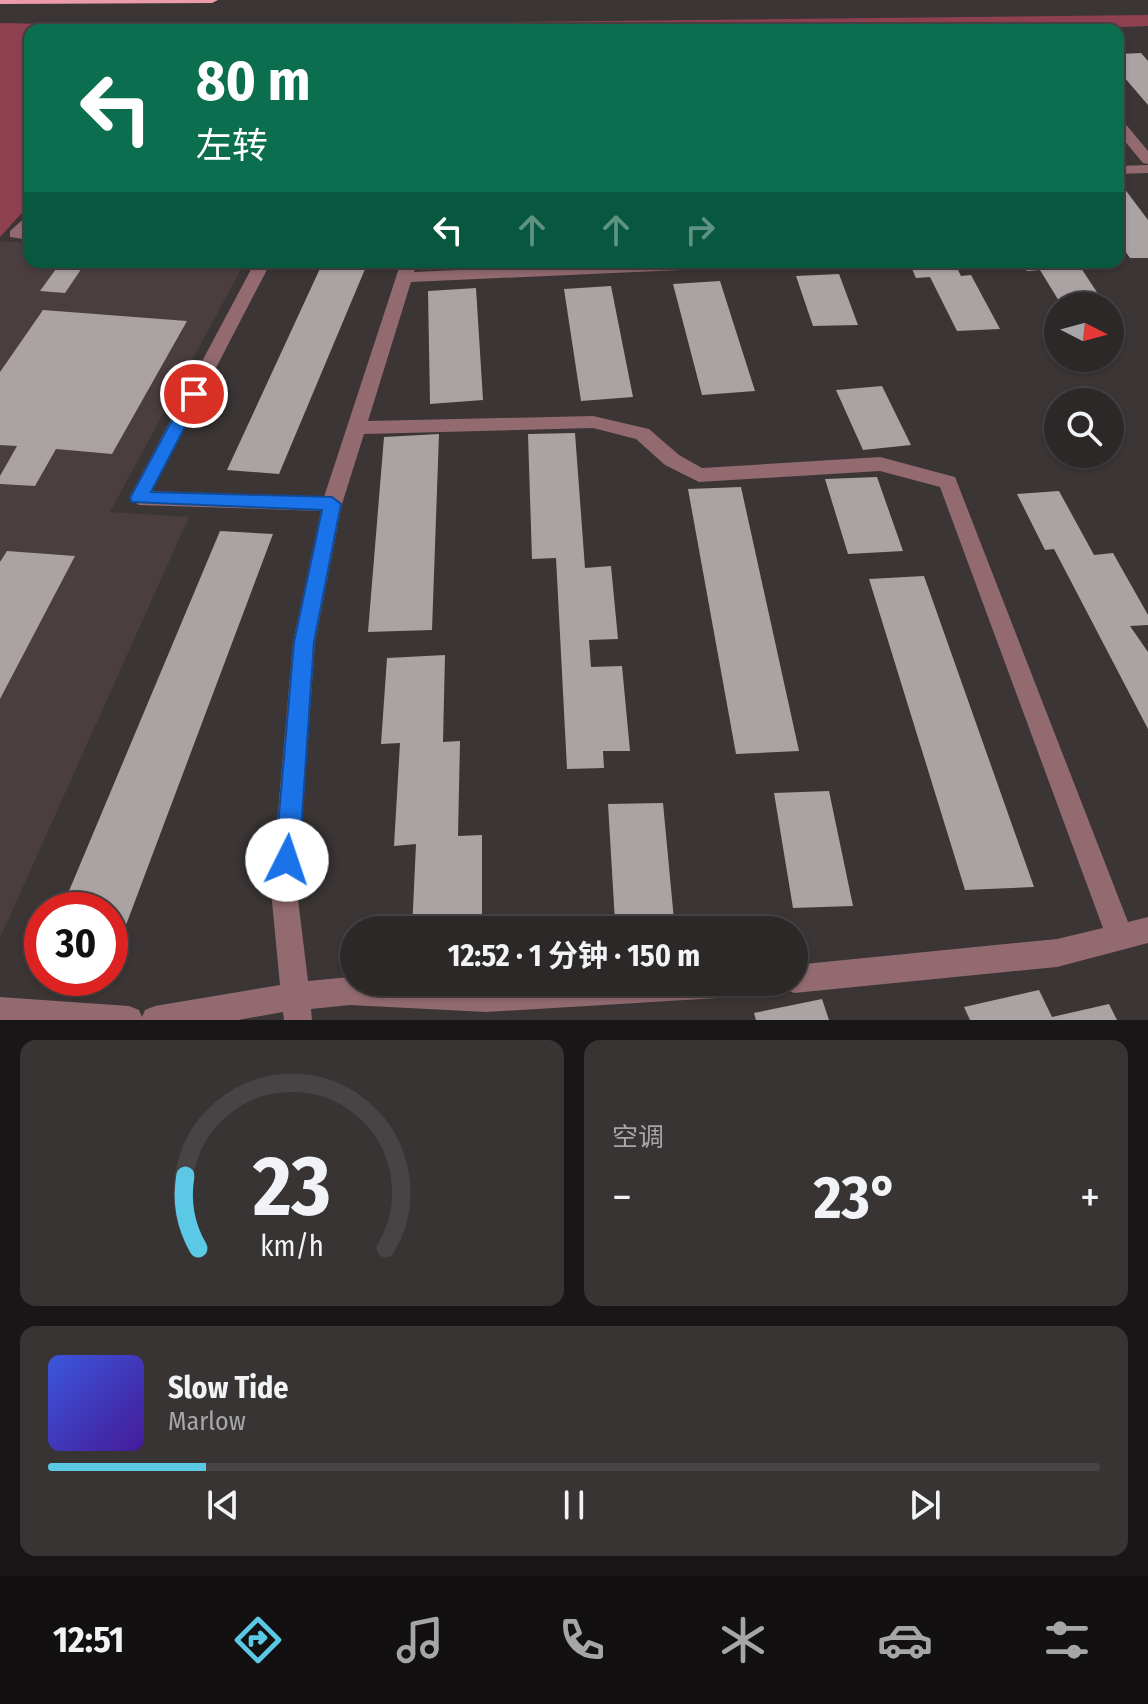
<!DOCTYPE html>
<html lang="zh">
<head>
<meta charset="utf-8">
<style>
  :root { --surface:#2c2828; --page:#383434; --text:#f1f3f6; --muted:#a6a6a8; --line:#484445; --accent:#5bc8e6 }
  body { margin:0; font-family:"Fira Sans Condensed","Noto Sans SC",sans-serif; background:var(--page); color:var(--text); height:100vh; display:flex; flex-direction:column; font-size:30px; white-space:nowrap }
  * { box-sizing:border-box; margin:0 }
  p { font-size:26px; color:var(--muted) }
  .icon { flex:none; width:44px; height:44px; fill:none; stroke:currentColor; stroke-width:2; stroke-linecap:round; stroke-linejoin:round }
  .map { position:relative; height:1020px; overflow:hidden }
  .panel { display:flex; flex-direction:column; gap:20px; padding:20px; background:#181616; flex:1 }
  .panel>* { flex:none }
  .guide { position:absolute; left:24px; top:24px; width:1100px; height:244px; border-radius:16px; box-shadow:0 2px 6px #0004,0 0 0 2px var(--line); background:#0b6e4f; color:#fff; overflow:hidden }
  .needle { width:52px; rotate:96deg }
  .tools { position:absolute; left:1044px; top:292px; display:grid; gap:16px }
  .tools a { display:grid; place-items:center; width:80px; height:80px; border-radius:50%; background:var(--surface); box-shadow:0 2px 6px #0004,0 0 0 2px var(--line); font-size:40px }
  .speed { position:absolute; left:24px; top:892px; display:flex; gap:16px; font-size:40px; font-weight:700; text-align:center }
  .speed>* { display:grid; place-content:center; width:104px; height:104px; border-radius:50%; background:var(--surface); box-shadow:0 2px 6px #0004,0 0 0 2px var(--line); line-height:1 }
  .speed .limit { border:12px solid #d22; background:#fff; color:#111 }
  .pin { position:absolute; display:grid; place-items:center; width:68px; height:68px; color:#fff; margin:-34px; border:4px solid #fff; border-radius:50%; box-shadow:0 2px 8px #0007 }
  .me { position:absolute; width:88px; margin:-44px; rotate:4deg; stroke-linejoin:round; filter:drop-shadow(0 0 6px #0008) }
  .turn { display:flex; align-items:center; gap:28px; height:168px; padding:0 40px; font-size:36px }
  .turn .icon { width:104px; height:104px; stroke-width:2.5 }
  .turn b { display:block; font-size:56px; line-height:68px }
  .lanes { display:flex; align-items:center; height:76px; padding:0 40px; background:#0003; justify-content:center; gap:40px; direction:ltr }
  .lanes .off { opacity:.35 }
  .big { font-size:60px; font-weight:700; line-height:1.1 }
  .panel .tile { flex:1; display:flex; flex-direction:column; justify-content:center; gap:12px; min-width:0; padding:0 28px; border-radius:16px; background:var(--page) }
  .panel .dial { align-items:center; gap:0 }
  .dial svg { height:208px; overflow:visible; fill:none; stroke:var(--line); stroke-width:7; stroke-linecap:round; text-anchor:middle }
  .dial text { fill:var(--text); stroke:none }
  .song { display:flex; align-items:center; gap:24px }
  .cover { width:96px; height:96px; border-radius:12px; background:linear-gradient(135deg,hsl(230 70% 55%),hsl(260 70% 35%)) }
  .played { height:8px; border-radius:4px; background:linear-gradient(90deg,var(--accent) 15%,var(--line) 15%) }
  .keys { display:flex; justify-content:space-around; direction:ltr }
  .heat { display:flex; justify-content:space-between; align-items:center; font-size:44px; direction:ltr }
  .panel .tiles { flex:1; display:grid; gap:20px; grid-template-columns:1fr 1fr }
  .tile:last-child { grid-column:span 2 }
  .trip { position:absolute; left:340px; top:916px; width:468px; height:80px; border-radius:40px; background:var(--surface); box-shadow:0 2px 6px #0004,0 0 0 2px var(--line); font-weight:700; line-height:80px; text-align:center }
  .menu { display:flex; height:128px; justify-content:space-around; align-items:center; background:#121010; color:var(--muted) }
  .menu .icon { width:56px; height:56px }
  .menu .current { color:var(--accent) }
  .menu b { font-size:36px; color:var(--text) }
  .map>svg:first-child { display:block }
</style>
</head>
<body>
<div class="map">
<svg width="1148" height="1020" viewBox="0 0 1148 1020">
  <rect width="100%" height="100%" fill="#3b3535"/>
  <path fill="#4b3e40" d="M 0,241 L 30,243 L 30,262 L 245,262 L 110,512 L 189,517 L 0,938 Z"/>
  <path fill="#904151" d="M 1148,15 L 1148,26 L 1042,30 L 30,30 L 30,204 L 0,237 L 0,23 L 141,26 Z"/>
  <path fill="#aaa2a3" d="M 1141,53 L 1148,61 L 1148,105 L 1118,70 L 1118,54 Z
    M 1118,180 L 1148,220 L 1148,258 L 1130,258 L 1118,241 Z
    M 61,262 L 86,262 L 65,293 L 40,291 Z
    M 323,262 L 368,262 L 279,474 L 227,470 Z
    M 909,262 L 954,262 L 961,276 L 971,275 L 1000,329 L 957,331 L 930,277 L 916,278 Z
    M 1021,262 L 1066,262 L 1071,269 L 1081,268 L 1106,306 L 1062,306 L 1040,270 L 1027,271 Z
    M 839,274 L 858,325 L 813,326 L 796,276 Z
    M 720,281 L 755,391 L 702,395 L 673,284 Z
    M 611,286 L 633,397 L 581,401 L 564,289 Z
    M 476,288 L 483,400 L 430,404 L 428,291 Z
    M 43,310 L 187,321 L 112,454 L 56,449 L 35,486 L 0,484 L 0,476 L 17,446 L 0,445 L 0,372 Z
    M 882,386 L 911,445 L 863,450 L 836,390 Z
    M 575,433 L 585,568 L 611,566 L 618,639 L 589,640 L 591,667 L 622,666 L 630,751 L 603,751 L 604,768 L 567,769 L 556,558 L 532,559 L 528,434 Z
    M 439,434 L 432,630 L 368,632 L 384,437 Z
    M 877,477 L 903,551 L 848,554 L 825,479 Z
    M 741,487 L 799,751 L 736,754 L 688,489 Z
    M 1059,491 L 1094,555 L 1113,553 L 1148,615 L 1148,625 L 1130,626 L 1148,652 L 1148,729 L 1054,549 L 1045,550 L 1017,494 Z
    M 220,531 L 273,534 L 117,949 L 110,948 L 110,910 L 61,910 Z
    M 7,551 L 75,556 L 0,699 L 0,562 Z
    M 924,576 L 1034,887 L 965,890 L 869,579 Z
    M 445,655 L 443,742 L 460,741 L 458,836 L 482,835 L 482,930 L 412,930 L 416,844 L 394,846 L 400,743 L 381,744 L 387,658 Z
    M 829,791 L 853,906 L 793,908 L 774,793 Z
    M 663,803 L 674,920 L 615,922 L 608,804 Z
    M 1039,990 L 1052,1017 L 1109,1004 L 1117,1020 L 970,1020 L 964,1007 Z
    M 822,999 L 829,1020 L 756,1020 L 754,1013 Z"/>
  <g fill="none" stroke-linecap="round" stroke-linejoin="round">
    <path fill="#926a70" fill-rule="evenodd" d="M 1118,120 L 1123,121 L 1148,151 L 1148,164 L 1143,163 L 1118,133 Z
      M 1148,165 L 1148,173 L 1118,174 L 1118,166 Z
      M 30,213 L 27,230 L 30,230 L 30,240 L 10,237 L 10,231 Z
      M 255,262 L 271,262 L 152,491 L 324,497 L 401,262 L 417,262 L 414,272 L 638,262 L 755,262 L 747,267 L 411,282 L 368,421 L 593,416 L 649,429 L 679,455 L 702,468 L 880,457 L 955,477 L 1128,922 L 1148,917 L 1148,943 L 1057,967 L 794,993 L 784,989 L 781,982 L 794,982 L 794,965 L 1057,939 L 1103,928 L 940,487 L 880,471 L 699,482 L 665,465 L 636,439 L 593,428 L 364,434 L 342,504 L 315,642 L 297,891 L 308,981 L 350,977 L 354,977 L 354,982 L 765,982 L 761,992 L 751,996 L 486,1012 L 350,1005 L 311,1009 L 312,1020 L 284,1020 L 283,1012 L 238,1020 L 0,1020 L 0,997 L 129,1006 L 139,1010 L 142,1017 L 145,1010 L 155,1006 L 280,985 L 271,891 L 293,642 L 321,511 L 139,505 L 129,498 Z"/>
    <path fill="#ec9ca9" fill-rule="evenodd" d="M 0,0 L 218,0 L 212,3 L 0,4 Z"/>
  </g>
  <path fill="#1a73e8" stroke="#114b97" stroke-width="2" d="M 194,388 L 202,394 L 151,492 L 332,497 L 341,504 L 314,642 L 299,860 L 295,867 L 287,871 L 278,867 L 275,860 L 294,642 L 322,510 L 132,502 L 130,498 L 186,394 Z"/>
</svg>
<div class="tools">
<a><svg class="needle" viewBox="-14 -14 28 28"><path d="M0-13l5 13h-10z" fill="#e53935"/><path d="M0 13l5-13h-10z" fill="#a6a6a8"/></svg></a>
<a><svg class="icon" aria-label="search" viewBox="0 0 24 24"><circle cx="10" cy="10" r="6"/><path d="M15 15l6 6"/></svg></a>
</div>
<div class="speed"><div class="limit">30</div></div>
<div class="pin" style="left:194px;top:394px;background:#d93025"><svg class="icon" aria-label="arrive" viewBox="0 0 24 24"><path d="M6 21V4h12l-3 4 3 4H6"/></svg></div>
<svg class="me" style="left:287px;top:860px" viewBox="-20 -20 40 40"><circle r="19" fill="#fff"/><path d="M0-13L10 11 0 6-10 11z" fill="#1a73e8"/></svg>
<div class="trip">12:52 · 1 分钟 · 150 m</div>
<div class="guide">
<div class="turn"><svg class="icon" aria-label="left" viewBox="0 0 24 24"><path d="M17 20v-9H6M10 6l-5 5 5 5"/></svg><div><b>80 m</b>左转</div></div>
<div class="lanes"><svg class="icon" aria-label="left" viewBox="0 0 24 24"><path d="M17 20v-9H6M10 6l-5 5 5 5"/></svg><svg class="icon off" aria-label="ahead" viewBox="0 0 24 24"><path d="M12 20V5M6 11l6-6 6 6"/></svg><svg class="icon off" aria-label="ahead" viewBox="0 0 24 24"><path d="M12 20V5M6 11l6-6 6 6"/></svg><svg class="icon off" aria-label="right" viewBox="0 0 24 24"><path d="M7 20v-9h11M14 6l5 5-5 5"/></svg></div>
</div>
</div>
<section class="panel">
<div class="tiles">
<div class="tile dial"><svg viewBox="0 0 100 80">
<path d="M14 69A42 42 0 1 1 86 69"/>
<path d="M14 69A42 42 0 0 1 9 41" stroke="#5bc8e6"/>
<text x="50" y="56" font-size="32" font-weight="700">23</text>
<text x="50" y="72" font-size="11">km/h</text>
</svg></div>
<div class="tile"><p>空调</p>
<div class="heat"><a>−</a><b class="big">23°</b><a>+</a></div>
</div>
<div class="tile">
<div class="song"><i class="cover"></i><div><b>Slow Tide</b><p>Marlow</p></div></div>
<div class="played"></div>
<div class="keys"><svg class="icon" aria-label="previous" viewBox="0 0 24 24"><path d="M18 5L8 12l10 7zM5 5v14"/></svg><svg class="icon" aria-label="pause" viewBox="0 0 24 24"><path d="M8 5v14M16 5v14"/></svg><svg class="icon" aria-label="next" viewBox="0 0 24 24"><path d="M6 5l10 7-10 7zM19 5v14"/></svg></div>
</div>
</div>
</section>
<nav class="menu">
<b>12:51</b>
<svg class="icon current" aria-label="directions" viewBox="0 0 24 24"><path d="M12 3l9 9-9 9-9-9zM9 14v-3h6M13 9l2 2-2 2"/></svg>
<svg class="icon" aria-label="music" viewBox="0 0 24 24"><path d="M9 18V5l10-2v13"/><circle cx="6" cy="18" r="3"/><circle cx="16" cy="16" r="3"/></svg>
<svg class="icon" aria-label="phone" viewBox="0 0 24 24"><path d="M5 4h4l2 5-3 2q2 4 5 5l2-3 5 2v4C11 20 4 13 5 4z"/></svg>
<svg class="icon" aria-label="climate" viewBox="0 0 24 24"><path d="M12 3v18M4 7l16 10M4 17L20 7"/></svg>
<svg class="icon" aria-label="car" viewBox="0 0 24 24"><path d="M5 17H2v-5l4-1 3-4h7l3 4 3 1v5h-3M9 17h6M6 11h13"/><circle cx="7" cy="17" r="2"/><circle cx="17" cy="17" r="2"/></svg>
<svg class="icon" aria-label="filters" viewBox="0 0 24 24"><path d="M4 7h16M4 17h16"/><circle cx="9" cy="7" r="2"/><circle cx="15" cy="17" r="2"/></svg>
</nav>
</body>
</html>
